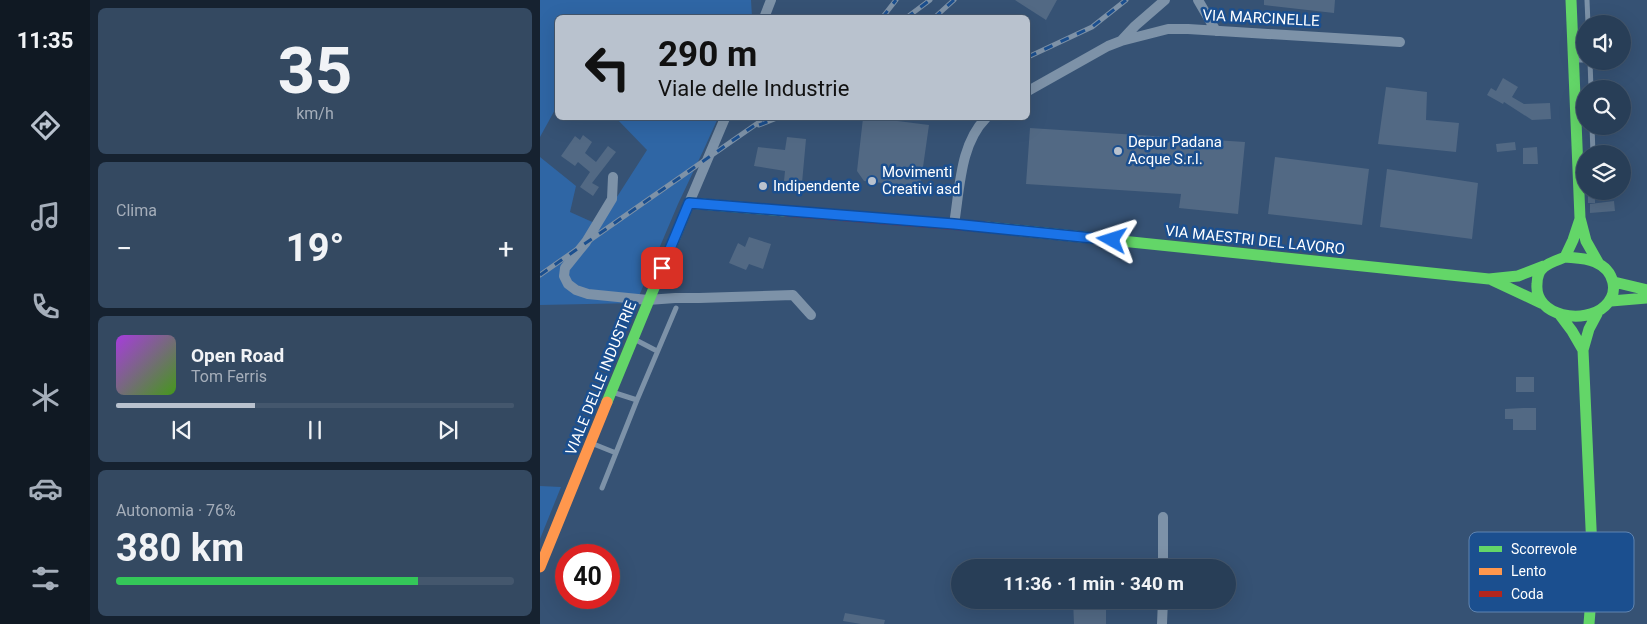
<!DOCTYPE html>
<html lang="it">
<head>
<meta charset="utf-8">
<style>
  :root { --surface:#283e57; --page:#344961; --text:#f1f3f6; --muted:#a5aeba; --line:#44576d; --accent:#b9c2ce }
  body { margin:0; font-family:Roboto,sans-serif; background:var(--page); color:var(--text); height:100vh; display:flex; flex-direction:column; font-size:19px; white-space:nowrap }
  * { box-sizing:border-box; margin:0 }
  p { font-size:16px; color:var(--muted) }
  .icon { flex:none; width:28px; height:28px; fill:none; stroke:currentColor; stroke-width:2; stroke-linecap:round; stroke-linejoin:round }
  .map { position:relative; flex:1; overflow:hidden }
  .drawer { display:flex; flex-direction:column; gap:8px; padding:8px; background:#162230; width:450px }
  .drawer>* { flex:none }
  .guide { position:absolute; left:15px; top:15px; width:475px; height:105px; border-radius:8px; box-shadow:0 5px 20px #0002,0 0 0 1px var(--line); background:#b9c2ce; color:#111; overflow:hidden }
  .tools { position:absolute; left:1036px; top:15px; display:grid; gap:10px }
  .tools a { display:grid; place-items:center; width:55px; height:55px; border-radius:50%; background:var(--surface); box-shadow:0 5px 20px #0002,0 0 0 1px var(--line); font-size:25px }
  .speed { position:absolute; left:15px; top:544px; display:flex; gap:10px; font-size:25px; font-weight:700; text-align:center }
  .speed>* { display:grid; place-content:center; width:65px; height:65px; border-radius:50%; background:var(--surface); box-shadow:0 5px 20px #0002,0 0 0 1px var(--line); line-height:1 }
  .speed .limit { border:8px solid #d22; background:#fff; color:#111 }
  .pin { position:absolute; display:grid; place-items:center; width:42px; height:42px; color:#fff; margin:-21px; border-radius:10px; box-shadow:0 2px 8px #0006 }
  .me { position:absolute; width:55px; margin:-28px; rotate:276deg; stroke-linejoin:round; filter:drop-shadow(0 0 4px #0008) }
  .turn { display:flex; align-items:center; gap:18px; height:105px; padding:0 20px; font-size:22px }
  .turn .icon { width:65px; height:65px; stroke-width:2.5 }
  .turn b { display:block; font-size:35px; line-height:42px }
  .big { font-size:38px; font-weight:700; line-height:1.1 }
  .drawer .widget { flex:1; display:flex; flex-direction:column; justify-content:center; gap:8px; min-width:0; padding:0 18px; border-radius:8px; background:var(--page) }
  .drawer .dial { align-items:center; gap:0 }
  .dial b { font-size:65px; line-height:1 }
  .song { display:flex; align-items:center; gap:15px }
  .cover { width:60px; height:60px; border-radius:8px; background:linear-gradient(135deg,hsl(280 70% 55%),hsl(100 70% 35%)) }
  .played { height:5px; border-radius:2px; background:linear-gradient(90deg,var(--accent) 35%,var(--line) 35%) }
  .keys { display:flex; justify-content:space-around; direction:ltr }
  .heat { display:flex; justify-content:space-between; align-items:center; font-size:28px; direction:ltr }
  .charge { height:8px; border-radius:4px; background:linear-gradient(90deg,#34c759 76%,var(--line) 0) }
  .trip { position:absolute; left:411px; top:559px; width:285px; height:50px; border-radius:25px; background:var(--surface); box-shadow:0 5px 20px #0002,0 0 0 1px var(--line); font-weight:700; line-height:50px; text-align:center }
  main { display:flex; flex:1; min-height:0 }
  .dock { display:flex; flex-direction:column; width:90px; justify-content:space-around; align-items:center; background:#101923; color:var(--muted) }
  .dock .icon { width:35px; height:35px }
  .dock .current { color:var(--accent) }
  .dock b { font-size:22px; color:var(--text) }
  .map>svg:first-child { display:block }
</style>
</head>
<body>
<main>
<nav class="dock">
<b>11:35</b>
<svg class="icon current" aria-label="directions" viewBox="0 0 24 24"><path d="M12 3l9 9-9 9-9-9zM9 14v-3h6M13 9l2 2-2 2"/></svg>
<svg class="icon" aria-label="music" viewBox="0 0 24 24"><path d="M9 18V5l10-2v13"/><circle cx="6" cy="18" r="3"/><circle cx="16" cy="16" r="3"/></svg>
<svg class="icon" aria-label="phone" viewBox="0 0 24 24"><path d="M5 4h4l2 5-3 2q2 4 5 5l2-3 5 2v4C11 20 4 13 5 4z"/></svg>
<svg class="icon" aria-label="climate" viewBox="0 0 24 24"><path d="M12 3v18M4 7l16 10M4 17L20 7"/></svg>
<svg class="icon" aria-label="car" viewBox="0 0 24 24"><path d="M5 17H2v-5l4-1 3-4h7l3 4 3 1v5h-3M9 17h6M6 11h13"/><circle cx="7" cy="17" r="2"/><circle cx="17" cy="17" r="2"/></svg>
<svg class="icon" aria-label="filters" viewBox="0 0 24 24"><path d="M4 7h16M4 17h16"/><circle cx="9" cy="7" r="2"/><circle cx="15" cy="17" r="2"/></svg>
</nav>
<section class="drawer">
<div class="widget dial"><b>35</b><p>km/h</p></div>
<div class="widget"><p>Clima</p>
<div class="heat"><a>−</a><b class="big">19°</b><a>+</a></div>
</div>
<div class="widget">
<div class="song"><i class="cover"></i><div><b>Open Road</b><p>Tom Ferris</p></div></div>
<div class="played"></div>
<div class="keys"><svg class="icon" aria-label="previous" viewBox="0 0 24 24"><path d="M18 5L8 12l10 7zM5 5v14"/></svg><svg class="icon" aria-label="pause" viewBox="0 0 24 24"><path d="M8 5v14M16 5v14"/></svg><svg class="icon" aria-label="next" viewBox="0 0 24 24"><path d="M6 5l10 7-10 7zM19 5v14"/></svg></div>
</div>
<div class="widget"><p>Autonomia · 76%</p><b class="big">380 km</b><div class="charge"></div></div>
</section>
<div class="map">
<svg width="1107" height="624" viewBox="0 0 1107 624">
  <rect width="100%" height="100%" fill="#365274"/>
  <path fill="#2f66a5" d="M 0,0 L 211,0 L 212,17 L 18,18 L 17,106 L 0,137 Z
    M 76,118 L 178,118 L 164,149 L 138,204 L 96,303 L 0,305 L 0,157 L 36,186 L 30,212 L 59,225 L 107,150 Z
    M 0,486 L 21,487 L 0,539 Z"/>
  <path fill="#526984" d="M 475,0 L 517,0 L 506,20 Z
    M 724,0 L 795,0 L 794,13 L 724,5 Z
    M 963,78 L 978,87 L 972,97 L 984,104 L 1010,103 L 1011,119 L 992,120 L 964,102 L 963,104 L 947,95 L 951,88 L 956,91 Z
    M 846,87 L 887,92 L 886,120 L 919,123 L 916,152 L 838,144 Z
    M 323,118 L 334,118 L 389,125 L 381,181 L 372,186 L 324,181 L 317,171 Z
    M 490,128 L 705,142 L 698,214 L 639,208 L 641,194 L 486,184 Z
    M 43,135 L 52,142 L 45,153 L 56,162 L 68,146 L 76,152 L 52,183 L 59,187 L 53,196 L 40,187 L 50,172 L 38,162 L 35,166 L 21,156 L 35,136 L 40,140 Z
    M 247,137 L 266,139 L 262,183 L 244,181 L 245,171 L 214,166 L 218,147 L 245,150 Z
    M 975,142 L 976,150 L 957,152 L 956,144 Z
    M 997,147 L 998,164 L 983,164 L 983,148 Z
    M 735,157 L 829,169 L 822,225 L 728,214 Z
    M 847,169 L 938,183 L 932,239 L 840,227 Z
    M 1048,194 L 1055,194 L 1055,203 L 1048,203 Z
    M 1074,201 L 1075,211 L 1050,213 L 1050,204 Z
    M 209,237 L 231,244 L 223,269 L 209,264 L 206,270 L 189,263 L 198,243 L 205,247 Z
    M 976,377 L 994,377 L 994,392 L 976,392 Z
    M 983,408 L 996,408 L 996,430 L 973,430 L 973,419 L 965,419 L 965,409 Z
    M 533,600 L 566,601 L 566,624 L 534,624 Z
    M 305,613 L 345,620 L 344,624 L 321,624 L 303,621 Z"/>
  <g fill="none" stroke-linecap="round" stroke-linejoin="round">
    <path stroke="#7d92a8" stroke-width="5" d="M 1047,0 L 1048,24
      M 1034,60 L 1045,60
      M 1050,61 L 1051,89
      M 1052,126 L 1053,154
      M 94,339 L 117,351
      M 72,392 L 97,400
      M 51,443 L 76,453
      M 62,488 L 97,400 L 136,308"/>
    <path stroke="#7d92a8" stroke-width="10" d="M 658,0 L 676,31
      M 224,18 L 231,0
      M 581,41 L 628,29 L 648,29 L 860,42
      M 488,91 L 568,46 L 581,41 L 595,26 L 625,0
      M 73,177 L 72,199 L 46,242 L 25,268 L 24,276 L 28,284 L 36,290 L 48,294 L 108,300 L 135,298 L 159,298 L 253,295 L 271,315
      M 149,203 L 185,118
      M 414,224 C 420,188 420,144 446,118
      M 623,568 L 623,517
      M 622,624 L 623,600"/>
    <path stroke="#63d668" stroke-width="11" d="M 1031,0 L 1040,218 L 1046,241 L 1059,264
      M 446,227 L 949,279 L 978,276 L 1004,266
      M 1025,257 C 1035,258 1046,258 1055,262 C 1074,270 1080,292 1065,306 C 1045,325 994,317 997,284 C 997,278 999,271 1004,267 C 1010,262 1018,260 1025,257 Z
      M 1025,257 L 1033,240 L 1040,219
      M 952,280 L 1001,303
      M 1074,282 L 1107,290
      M 1071,301 L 1107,298
      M 1020,315 L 1032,331 L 1043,350
      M 67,402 L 149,203 L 245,211
      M 1049,624 L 1053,572 L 1043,350 L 1049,329 L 1057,314"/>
    <path stroke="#ff974d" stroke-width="11" d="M 0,567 L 67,402"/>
    <path stroke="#b3261e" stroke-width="11" d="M 245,211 L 446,227"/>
    <defs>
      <path id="rail" d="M 342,18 L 356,0
        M 366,18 L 390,0
        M 394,18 L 414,0
        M 488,57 L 552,27 L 586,0
        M 219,125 L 237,118
        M 0,275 L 225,118"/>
    </defs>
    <use href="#rail" stroke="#7e92a7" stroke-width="5"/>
    <use href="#rail" stroke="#1b4f8f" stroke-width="3" stroke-dasharray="9" stroke-linecap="butt"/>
  </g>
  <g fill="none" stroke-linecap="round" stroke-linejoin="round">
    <defs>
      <path id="route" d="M 122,268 L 149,203 L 414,224 L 572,240"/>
    </defs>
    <use href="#route" stroke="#114b97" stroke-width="12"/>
    <use href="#route" stroke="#1a73e8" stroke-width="9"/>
  </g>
  <g fill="#b9c2ce" stroke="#1b4f8f" stroke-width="2">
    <circle cx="578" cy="151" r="5"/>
    <circle cx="332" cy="181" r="5"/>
    <circle cx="223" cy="186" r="5"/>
  </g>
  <g text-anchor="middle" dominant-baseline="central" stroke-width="5" stroke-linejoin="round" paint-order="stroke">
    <g font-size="15" fill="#fff" stroke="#1b4f8f">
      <text transform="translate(721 18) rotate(3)">VIA MARCINELLE</text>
      <text transform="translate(715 240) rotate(6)">VIA MAESTRI DEL LAVORO</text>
      <text transform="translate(61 378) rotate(-68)">VIALE DELLE INDUSTRIE</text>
    </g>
    <g font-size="15" fill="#fff" stroke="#1b4f8f" text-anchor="start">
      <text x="588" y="142">Depur Padana<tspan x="588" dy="17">Acque S.r.l.</tspan></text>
      <text x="342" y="172">Movimenti<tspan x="342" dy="17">Creativi asd</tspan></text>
      <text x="233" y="186">Indipendente</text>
    </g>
  </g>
  <rect x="929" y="532" width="165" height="80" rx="8" fill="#1b4f8f" stroke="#5f84b1" stroke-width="1"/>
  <rect x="939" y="546" width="23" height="6" fill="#63d668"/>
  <rect x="939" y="568" width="23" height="7" fill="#ff974d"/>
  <rect x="939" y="591" width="23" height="6" fill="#b3261e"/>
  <g font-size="14" fill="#fff">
    <text x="971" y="554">Scorrevole</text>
    <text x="971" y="576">Lento</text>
    <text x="971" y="599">Coda</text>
  </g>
</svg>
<div class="tools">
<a><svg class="icon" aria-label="sound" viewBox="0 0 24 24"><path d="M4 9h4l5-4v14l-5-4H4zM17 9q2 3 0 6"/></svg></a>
<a><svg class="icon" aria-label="search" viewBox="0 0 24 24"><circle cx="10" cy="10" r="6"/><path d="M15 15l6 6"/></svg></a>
<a><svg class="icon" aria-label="layers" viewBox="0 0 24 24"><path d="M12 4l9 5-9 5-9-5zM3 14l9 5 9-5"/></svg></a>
</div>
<div class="speed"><div class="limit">40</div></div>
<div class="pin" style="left:122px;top:268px;background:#d93025"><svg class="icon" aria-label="arrive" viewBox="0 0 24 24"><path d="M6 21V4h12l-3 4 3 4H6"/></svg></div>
<svg class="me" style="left:572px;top:240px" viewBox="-20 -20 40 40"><path d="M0-17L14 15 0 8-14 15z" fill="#1a73e8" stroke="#fff" stroke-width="4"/></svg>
<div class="trip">11:36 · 1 min · 340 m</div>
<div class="guide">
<div class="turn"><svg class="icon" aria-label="left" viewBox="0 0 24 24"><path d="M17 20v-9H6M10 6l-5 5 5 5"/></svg><div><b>290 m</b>Viale delle Industrie</div></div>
</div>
</div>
</main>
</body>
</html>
